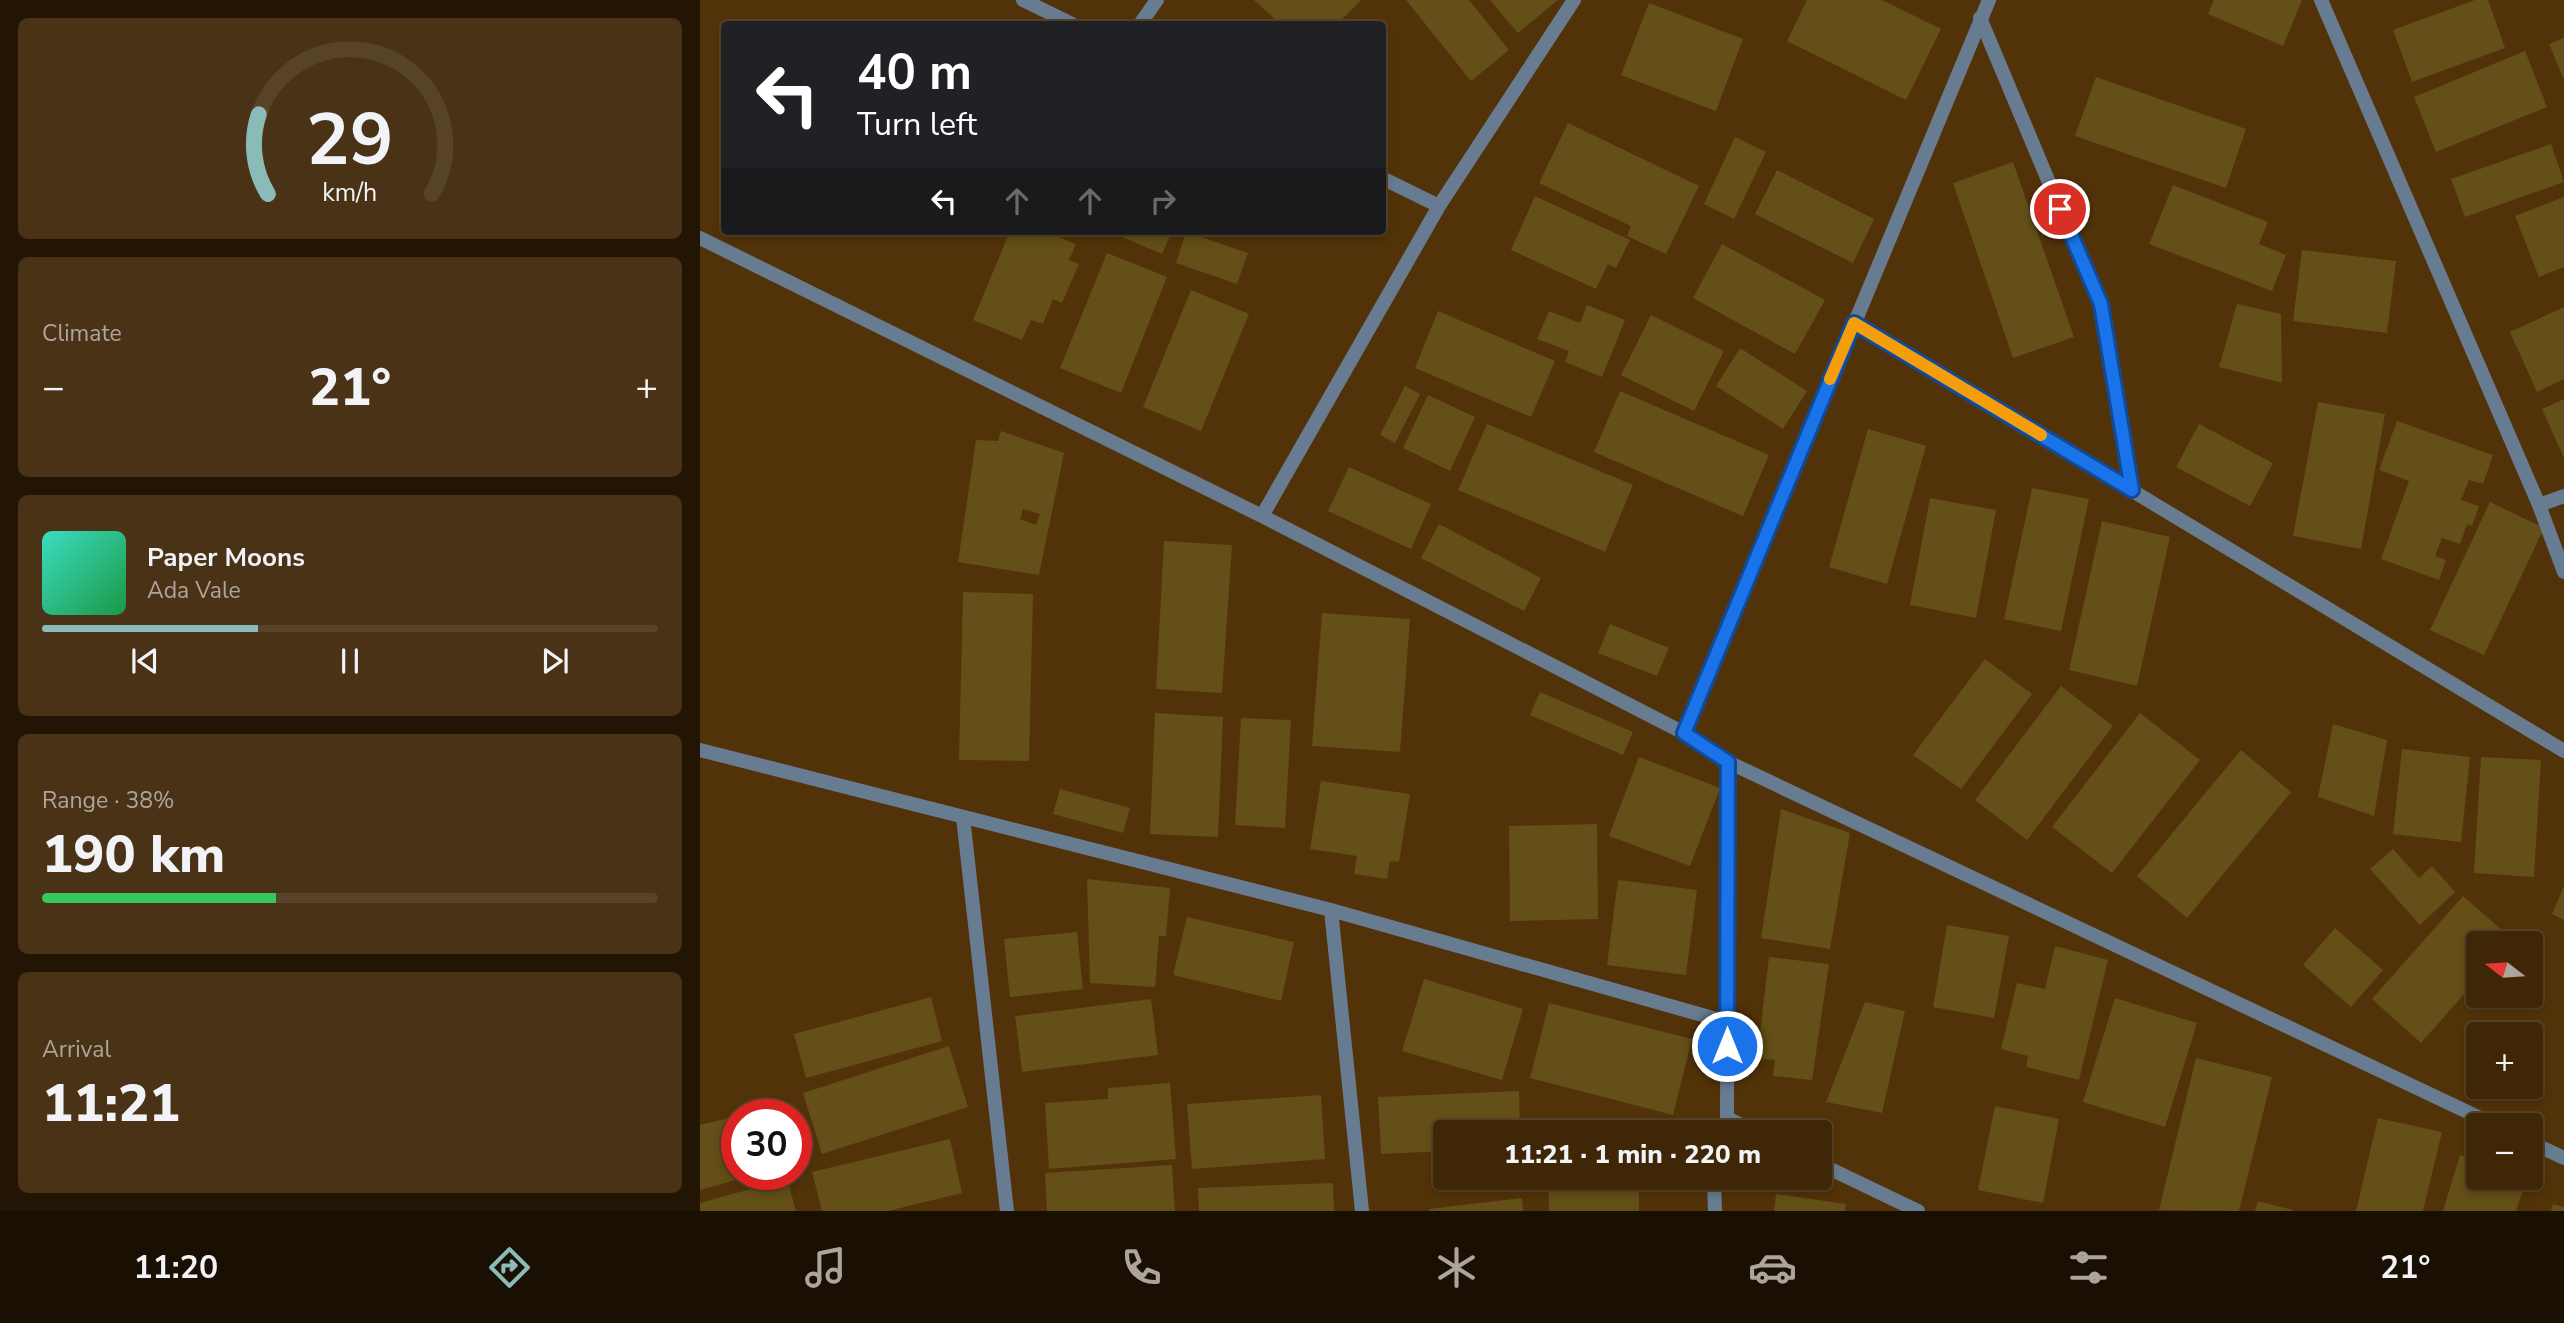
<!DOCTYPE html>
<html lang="en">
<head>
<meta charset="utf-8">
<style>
  :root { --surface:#3e2607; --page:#493215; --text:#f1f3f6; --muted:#ada59b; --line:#574328; --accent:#8bbbb9 }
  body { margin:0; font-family:"Nunito Sans",sans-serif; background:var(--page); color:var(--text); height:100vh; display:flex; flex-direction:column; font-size:26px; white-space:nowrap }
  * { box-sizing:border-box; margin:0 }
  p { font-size:23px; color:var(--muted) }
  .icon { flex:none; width:38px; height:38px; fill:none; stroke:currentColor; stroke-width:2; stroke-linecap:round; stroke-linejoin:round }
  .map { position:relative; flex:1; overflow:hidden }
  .sheet { display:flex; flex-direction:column; gap:18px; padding:18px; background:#221504; width:700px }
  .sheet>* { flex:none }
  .top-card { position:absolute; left:21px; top:21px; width:665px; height:214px; border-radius:7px; box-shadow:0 4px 10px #0003,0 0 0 2px var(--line); background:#202124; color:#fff; overflow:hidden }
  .needle { width:46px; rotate:287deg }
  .tools { position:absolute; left:1766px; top:931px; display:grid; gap:14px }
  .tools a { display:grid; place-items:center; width:77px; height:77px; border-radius:7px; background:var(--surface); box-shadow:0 4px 10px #0003,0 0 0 2px var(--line); font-size:35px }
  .speed { position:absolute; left:21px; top:1099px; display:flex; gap:14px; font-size:35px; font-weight:700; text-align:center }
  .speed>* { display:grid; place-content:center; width:91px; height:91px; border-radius:50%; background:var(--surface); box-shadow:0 4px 10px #0003,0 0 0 2px var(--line); line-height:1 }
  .speed .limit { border:10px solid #d22; background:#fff; color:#111 }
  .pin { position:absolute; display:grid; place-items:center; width:60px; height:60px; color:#fff; margin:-30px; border:4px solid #fff; border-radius:50%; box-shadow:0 2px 7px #0007 }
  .me { position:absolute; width:77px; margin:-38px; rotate:0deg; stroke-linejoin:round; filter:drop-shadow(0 0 5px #0008) }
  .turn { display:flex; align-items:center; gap:24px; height:147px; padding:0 21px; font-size:32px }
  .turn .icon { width:91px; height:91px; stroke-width:2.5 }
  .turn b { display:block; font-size:49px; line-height:60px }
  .lanes { display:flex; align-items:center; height:66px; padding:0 21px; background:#0003; justify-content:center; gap:35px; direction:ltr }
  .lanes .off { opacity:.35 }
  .big { font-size:52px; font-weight:800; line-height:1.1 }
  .sheet .tile { flex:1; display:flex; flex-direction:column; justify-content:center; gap:10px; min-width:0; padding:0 24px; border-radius:10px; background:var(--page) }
  .sheet .dial { align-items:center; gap:0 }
  .dial svg { height:182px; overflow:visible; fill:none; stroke:var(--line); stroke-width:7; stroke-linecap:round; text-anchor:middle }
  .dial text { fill:var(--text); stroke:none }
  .song { display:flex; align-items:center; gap:21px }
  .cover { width:84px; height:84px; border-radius:10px; background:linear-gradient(135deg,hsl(170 70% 55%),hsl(140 70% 35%)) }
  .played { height:7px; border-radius:4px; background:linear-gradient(90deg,var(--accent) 35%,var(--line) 35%) }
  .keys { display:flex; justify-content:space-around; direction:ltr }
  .heat { display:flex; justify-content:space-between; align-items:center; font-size:38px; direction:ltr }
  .charge { height:10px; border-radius:5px; background:linear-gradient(90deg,#34c759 38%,var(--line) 0) }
  .trip { position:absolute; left:733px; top:1120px; width:399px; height:70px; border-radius:7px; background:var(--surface); box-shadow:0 4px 10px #0003,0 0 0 2px var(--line); font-weight:800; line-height:70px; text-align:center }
  .dock { display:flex; height:112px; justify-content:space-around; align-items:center; background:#190f03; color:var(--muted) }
  .dock .icon { width:49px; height:49px }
  .dock .selected { color:var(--accent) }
  .dock b { font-size:32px; color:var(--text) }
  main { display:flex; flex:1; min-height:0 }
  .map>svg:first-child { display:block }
</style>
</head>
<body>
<main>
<section class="sheet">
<div class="tile dial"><svg viewBox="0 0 100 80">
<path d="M14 69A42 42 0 1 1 86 69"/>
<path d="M14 69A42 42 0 0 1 10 34" stroke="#8bbbb9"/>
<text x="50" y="56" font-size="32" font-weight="700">29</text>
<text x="50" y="72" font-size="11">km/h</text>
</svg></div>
<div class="tile"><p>Climate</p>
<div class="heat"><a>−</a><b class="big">21°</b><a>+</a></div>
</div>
<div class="tile">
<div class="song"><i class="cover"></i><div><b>Paper Moons</b><p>Ada Vale</p></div></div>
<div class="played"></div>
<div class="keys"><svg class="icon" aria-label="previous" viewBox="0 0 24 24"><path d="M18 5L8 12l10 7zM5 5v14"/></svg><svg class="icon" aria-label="pause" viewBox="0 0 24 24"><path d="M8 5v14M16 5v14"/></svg><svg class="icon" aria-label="next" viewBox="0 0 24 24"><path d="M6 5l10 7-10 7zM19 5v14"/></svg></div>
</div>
<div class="tile"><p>Range · 38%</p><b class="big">190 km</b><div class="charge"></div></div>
<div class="tile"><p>Arrival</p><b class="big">11:21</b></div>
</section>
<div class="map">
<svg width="1864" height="1211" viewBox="0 0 1864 1211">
  <rect width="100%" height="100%" fill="#523309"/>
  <path fill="#634f17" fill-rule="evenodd" d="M 554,0 L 661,0 L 637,24 L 580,24 Z
    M 706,0 L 769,0 L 809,50 L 771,81 Z
    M 790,0 L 858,0 L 818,33 Z
    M 1107,0 L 1182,0 L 1241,29 L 1206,100 L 1087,41 Z
    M 1514,0 L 1602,0 L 1583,46 L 1508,14 Z
    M 1775,0 L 1788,0 L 1805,48 L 1712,82 L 1693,30 Z
    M 949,3 L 1043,39 L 1016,111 L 921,75 Z
    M 1864,38 L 1864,80 L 1849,44 Z
    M 1825,51 L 1847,107 L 1736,152 L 1714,97 Z
    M 1396,77 L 1546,129 L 1526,188 L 1375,136 Z
    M 868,123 L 999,186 L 966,254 L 927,236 L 931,226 L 839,183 Z
    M 1035,137 L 1066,152 L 1034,219 L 1004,204 Z
    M 1851,144 L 1864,182 L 1765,217 L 1751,179 Z
    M 1313,162 L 1374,337 L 1313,358 L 1253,183 Z
    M 1077,170 L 1174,219 L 1153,263 L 1055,214 Z
    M 1473,185 L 1568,222 L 1559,244 L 1586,255 L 1572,291 L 1449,244 Z
    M 835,196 L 930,240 L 916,268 L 908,264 L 896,289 L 811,250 Z
    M 1864,197 L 1864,267 L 1839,277 L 1815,216 Z
    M 310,231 L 344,231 L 376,244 L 369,260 L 379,264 L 362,303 L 353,299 L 343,324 L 331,320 L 322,340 L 273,320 Z
    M 408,231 L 472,231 L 462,254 Z
    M 486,232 L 548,253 L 537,284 L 476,263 Z
    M 1022,244 L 1125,300 L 1095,354 L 993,298 Z
    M 1602,250 L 1696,261 L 1687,333 L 1593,321 Z
    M 407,253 L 467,277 L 421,393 L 360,368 Z
    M 491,290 L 549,314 L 501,431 L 443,407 Z
    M 1537,304 L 1581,314 L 1582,383 L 1519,367 Z
    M 887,305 L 925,320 L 902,377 L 865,362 L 869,351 L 837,339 L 849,311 L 880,323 Z
    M 1864,307 L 1864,379 L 1837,392 L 1810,332 Z
    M 738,311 L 855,361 L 831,417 L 715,368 Z
    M 951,315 L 1024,351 L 994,411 L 921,375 Z
    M 1040,348 L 1107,391 L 1083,429 L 1016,386 Z
    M 705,386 L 720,394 L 695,443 L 680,435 Z
    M 920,391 L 1069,455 L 1043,516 L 894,452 Z
    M 728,395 L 775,417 L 750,471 L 703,448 Z
    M 1864,399 L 1864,458 L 1842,409 Z
    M 1618,402 L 1685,414 L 1661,549 L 1593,536 Z
    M 1697,421 L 1793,455 L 1783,484 L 1769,480 L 1761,500 L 1779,506 L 1772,526 L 1767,524 L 1760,544 L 1742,538 L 1735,556 L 1746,560 L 1739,580 L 1681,559 L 1709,481 L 1679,470 Z
    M 787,424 L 933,485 L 905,552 L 758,490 Z
    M 1499,424 L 1573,463 L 1550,506 L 1476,467 Z
    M 1168,429 L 1226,446 L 1187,584 L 1129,567 Z
    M 301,431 L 364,453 L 339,575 L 258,562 L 276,440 L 298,441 ZM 323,509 L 340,514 L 336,525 L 320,519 Z
    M 649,467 L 731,504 L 711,549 L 628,511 Z
    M 1332,488 L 1389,499 L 1361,631 L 1304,619 Z
    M 1230,498 L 1296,510 L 1276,618 L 1210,605 Z
    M 1790,502 L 1844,528 L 1784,655 L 1730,630 Z
    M 1402,521 L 1470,537 L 1437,686 L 1369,670 Z
    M 739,524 L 841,578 L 824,611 L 721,558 Z
    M 464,541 L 532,545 L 522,693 L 456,689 Z
    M 263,592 L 333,594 L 329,761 L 259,760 Z
    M 622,613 L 710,619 L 700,752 L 612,746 Z
    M 910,624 L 969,648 L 957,676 L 898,653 Z
    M 1285,659 L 1332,694 L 1261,789 L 1213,755 Z
    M 1361,686 L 1413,726 L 1327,840 L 1275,800 Z
    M 840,692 L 933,732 L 923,755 L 830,715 Z
    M 455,713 L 523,717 L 518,837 L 450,834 Z
    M 1440,713 L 1500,760 L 1412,873 L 1352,827 Z
    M 541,718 L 591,720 L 585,828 L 535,825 Z
    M 1633,724 L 1687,740 L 1674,816 L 1618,797 Z
    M 1702,749 L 1770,757 L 1761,842 L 1693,834 Z
    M 1541,750 L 1591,792 L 1487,918 L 1437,876 Z
    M 939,757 L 1020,788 L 990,866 L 909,836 Z
    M 1781,757 L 1841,760 L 1834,877 L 1774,873 Z
    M 621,781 L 710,794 L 699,862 L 690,861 L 687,879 L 654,874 L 657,856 L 610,849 Z
    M 360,789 L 430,808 L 423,833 L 353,814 Z
    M 1081,809 L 1150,833 L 1130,949 L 1061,938 Z
    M 897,824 L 898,919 L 810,921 L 809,826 Z
    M 1693,849 L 1719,878 L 1732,866 L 1755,892 L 1720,925 L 1670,869 Z
    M 387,879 L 470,888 L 466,936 L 459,936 L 455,987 L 390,983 Z
    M 918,880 L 997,890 L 986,975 L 907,965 Z
    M 1864,886 L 1864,920 L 1852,914 Z
    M 1763,896 L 1812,939 L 1808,943 L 1778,943 L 1778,978 L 1721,1043 L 1672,999 Z
    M 487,917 L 594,942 L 581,1001 L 473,975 Z
    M 1247,925 L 1309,936 L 1294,1018 L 1233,1007 Z
    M 1635,928 L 1683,970 L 1651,1007 L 1603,965 Z
    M 377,932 L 383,989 L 310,997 L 304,939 Z
    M 1355,946 L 1408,960 L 1379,1080 L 1326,1067 L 1328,1056 L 1301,1049 L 1317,983 L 1345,989 Z
    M 1069,957 L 1129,964 L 1112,1080 L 1073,1076 L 1075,1060 L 1057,1058 Z
    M 724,979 L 823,1009 L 802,1080 L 702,1051 Z
    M 231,997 L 242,1041 L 106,1078 L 94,1034 Z
    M 1415,998 L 1497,1023 L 1465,1127 L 1383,1102 Z
    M 451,999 L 458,1055 L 322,1072 L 315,1016 Z
    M 1165,1002 L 1205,1011 L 1182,1113 L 1126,1102 Z
    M 849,1003 L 992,1039 L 973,1115 L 830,1078 Z
    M 249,1046 L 268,1107 L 122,1154 L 103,1093 Z
    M 1496,1058 L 1572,1077 L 1539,1211 L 1459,1210 Z
    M 470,1083 L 476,1159 L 349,1169 L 345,1103 L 408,1099 L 408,1088 Z
    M 819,1091 L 820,1132 L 746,1132 L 746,1151 L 681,1154 L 678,1097 Z
    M 621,1095 L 625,1159 L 492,1169 L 487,1104 Z
    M 1295,1106 L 1359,1119 L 1343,1203 L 1278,1190 Z
    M 68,1107 L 70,1115 L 43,1115 L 43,1114 Z
    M 37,1116 L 37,1174 L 54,1175 L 0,1190 L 0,1125 Z
    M 1678,1118 L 1742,1132 L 1723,1211 L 1656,1211 Z
    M 250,1139 L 262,1193 L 188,1211 L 122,1211 L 112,1172 Z
    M 1760,1155 L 1778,1160 L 1778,1178 L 1827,1178 L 1816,1211 L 1743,1211 Z
    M 472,1165 L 475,1211 L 347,1211 L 345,1173 Z
    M 848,1178 L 939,1178 L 939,1211 L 849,1211 Z
    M 87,1179 L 96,1211 L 0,1211 L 0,1203 Z
    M 633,1183 L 634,1211 L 499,1211 L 498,1188 Z
    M 1076,1194 L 1146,1204 L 1145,1211 L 1074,1211 Z
    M 822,1198 L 823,1211 L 730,1211 L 729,1209 Z
    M 1558,1201 L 1593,1210 L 1593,1211 L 1555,1211 Z
    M 1853,1204 L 1864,1207 L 1864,1211 L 1851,1211 Z"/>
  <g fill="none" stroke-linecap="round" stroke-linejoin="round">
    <path stroke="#687c91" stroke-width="14" d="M 323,0 L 372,24
      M 1621,0 L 1839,505 L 1864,572
      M 1280,18 L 1400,304 L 1432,490
      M 440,24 L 457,0
      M 682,178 L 739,206
      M 0,238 L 562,516 L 984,733 L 1028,762 L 1795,1125
      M 1154,323 L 1864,751
      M 1839,505 L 1864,496
      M 562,516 L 739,206 L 874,0
      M 984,733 L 1289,0
      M 0,750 L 631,910 L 1027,1022
      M 263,817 L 307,1211
      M 631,910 L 662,1211
      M 1027,1118 L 1056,1132
      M 1024,1132 L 1027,1118 L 1028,762
      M 1830,1142 L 1864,1158
      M 1120,1164 L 1218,1211
      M 1014,1178 L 1015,1211"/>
  </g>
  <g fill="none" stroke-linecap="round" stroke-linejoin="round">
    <defs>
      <path id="route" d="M 1027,1046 L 1028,762 L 984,733 L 1154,323 L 1432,490 L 1401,304 L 1360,209"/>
    </defs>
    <use href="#route" stroke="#114b97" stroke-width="18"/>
    <use href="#route" stroke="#1a73e8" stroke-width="12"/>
    <path stroke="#f59e0b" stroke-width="12" d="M 1130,379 L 1154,323 L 1341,435"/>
  </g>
</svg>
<div class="tools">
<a><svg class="needle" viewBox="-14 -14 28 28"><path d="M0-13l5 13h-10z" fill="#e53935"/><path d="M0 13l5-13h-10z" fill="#ada59b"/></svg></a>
<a>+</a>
<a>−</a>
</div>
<div class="speed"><div class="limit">30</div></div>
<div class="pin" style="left:1360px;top:209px;background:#d93025"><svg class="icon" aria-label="arrive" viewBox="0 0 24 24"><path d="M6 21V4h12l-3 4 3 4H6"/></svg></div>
<svg class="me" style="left:1027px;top:1046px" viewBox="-20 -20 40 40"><circle r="17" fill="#1a73e8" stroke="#fff" stroke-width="3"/><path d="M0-11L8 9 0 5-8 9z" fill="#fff"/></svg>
<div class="trip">11:21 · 1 min · 220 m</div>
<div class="top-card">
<div class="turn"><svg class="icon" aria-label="left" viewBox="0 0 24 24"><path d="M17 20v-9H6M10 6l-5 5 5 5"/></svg><div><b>40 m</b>Turn left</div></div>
<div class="lanes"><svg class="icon" aria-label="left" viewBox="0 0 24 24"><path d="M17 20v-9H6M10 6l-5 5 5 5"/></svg><svg class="icon off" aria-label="ahead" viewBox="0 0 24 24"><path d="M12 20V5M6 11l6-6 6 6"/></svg><svg class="icon off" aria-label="ahead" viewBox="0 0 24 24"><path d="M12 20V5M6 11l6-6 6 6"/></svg><svg class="icon off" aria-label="right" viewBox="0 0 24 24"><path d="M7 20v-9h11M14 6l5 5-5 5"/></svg></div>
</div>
</div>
</main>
<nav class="dock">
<b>11:20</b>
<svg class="icon selected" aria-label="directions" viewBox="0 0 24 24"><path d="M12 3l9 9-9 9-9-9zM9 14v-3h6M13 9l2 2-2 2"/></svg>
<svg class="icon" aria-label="music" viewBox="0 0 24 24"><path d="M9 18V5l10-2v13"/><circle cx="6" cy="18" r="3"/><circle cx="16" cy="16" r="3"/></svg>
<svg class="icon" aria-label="phone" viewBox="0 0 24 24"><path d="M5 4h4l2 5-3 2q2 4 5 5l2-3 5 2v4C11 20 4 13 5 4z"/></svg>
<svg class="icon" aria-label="climate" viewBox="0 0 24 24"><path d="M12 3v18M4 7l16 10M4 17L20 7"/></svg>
<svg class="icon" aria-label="car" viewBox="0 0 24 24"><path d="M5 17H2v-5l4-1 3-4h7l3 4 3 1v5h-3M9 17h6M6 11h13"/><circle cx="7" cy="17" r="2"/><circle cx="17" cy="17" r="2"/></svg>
<svg class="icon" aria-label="filters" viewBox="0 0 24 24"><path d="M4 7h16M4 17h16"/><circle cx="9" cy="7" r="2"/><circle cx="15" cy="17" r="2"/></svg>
<b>21°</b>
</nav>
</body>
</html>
